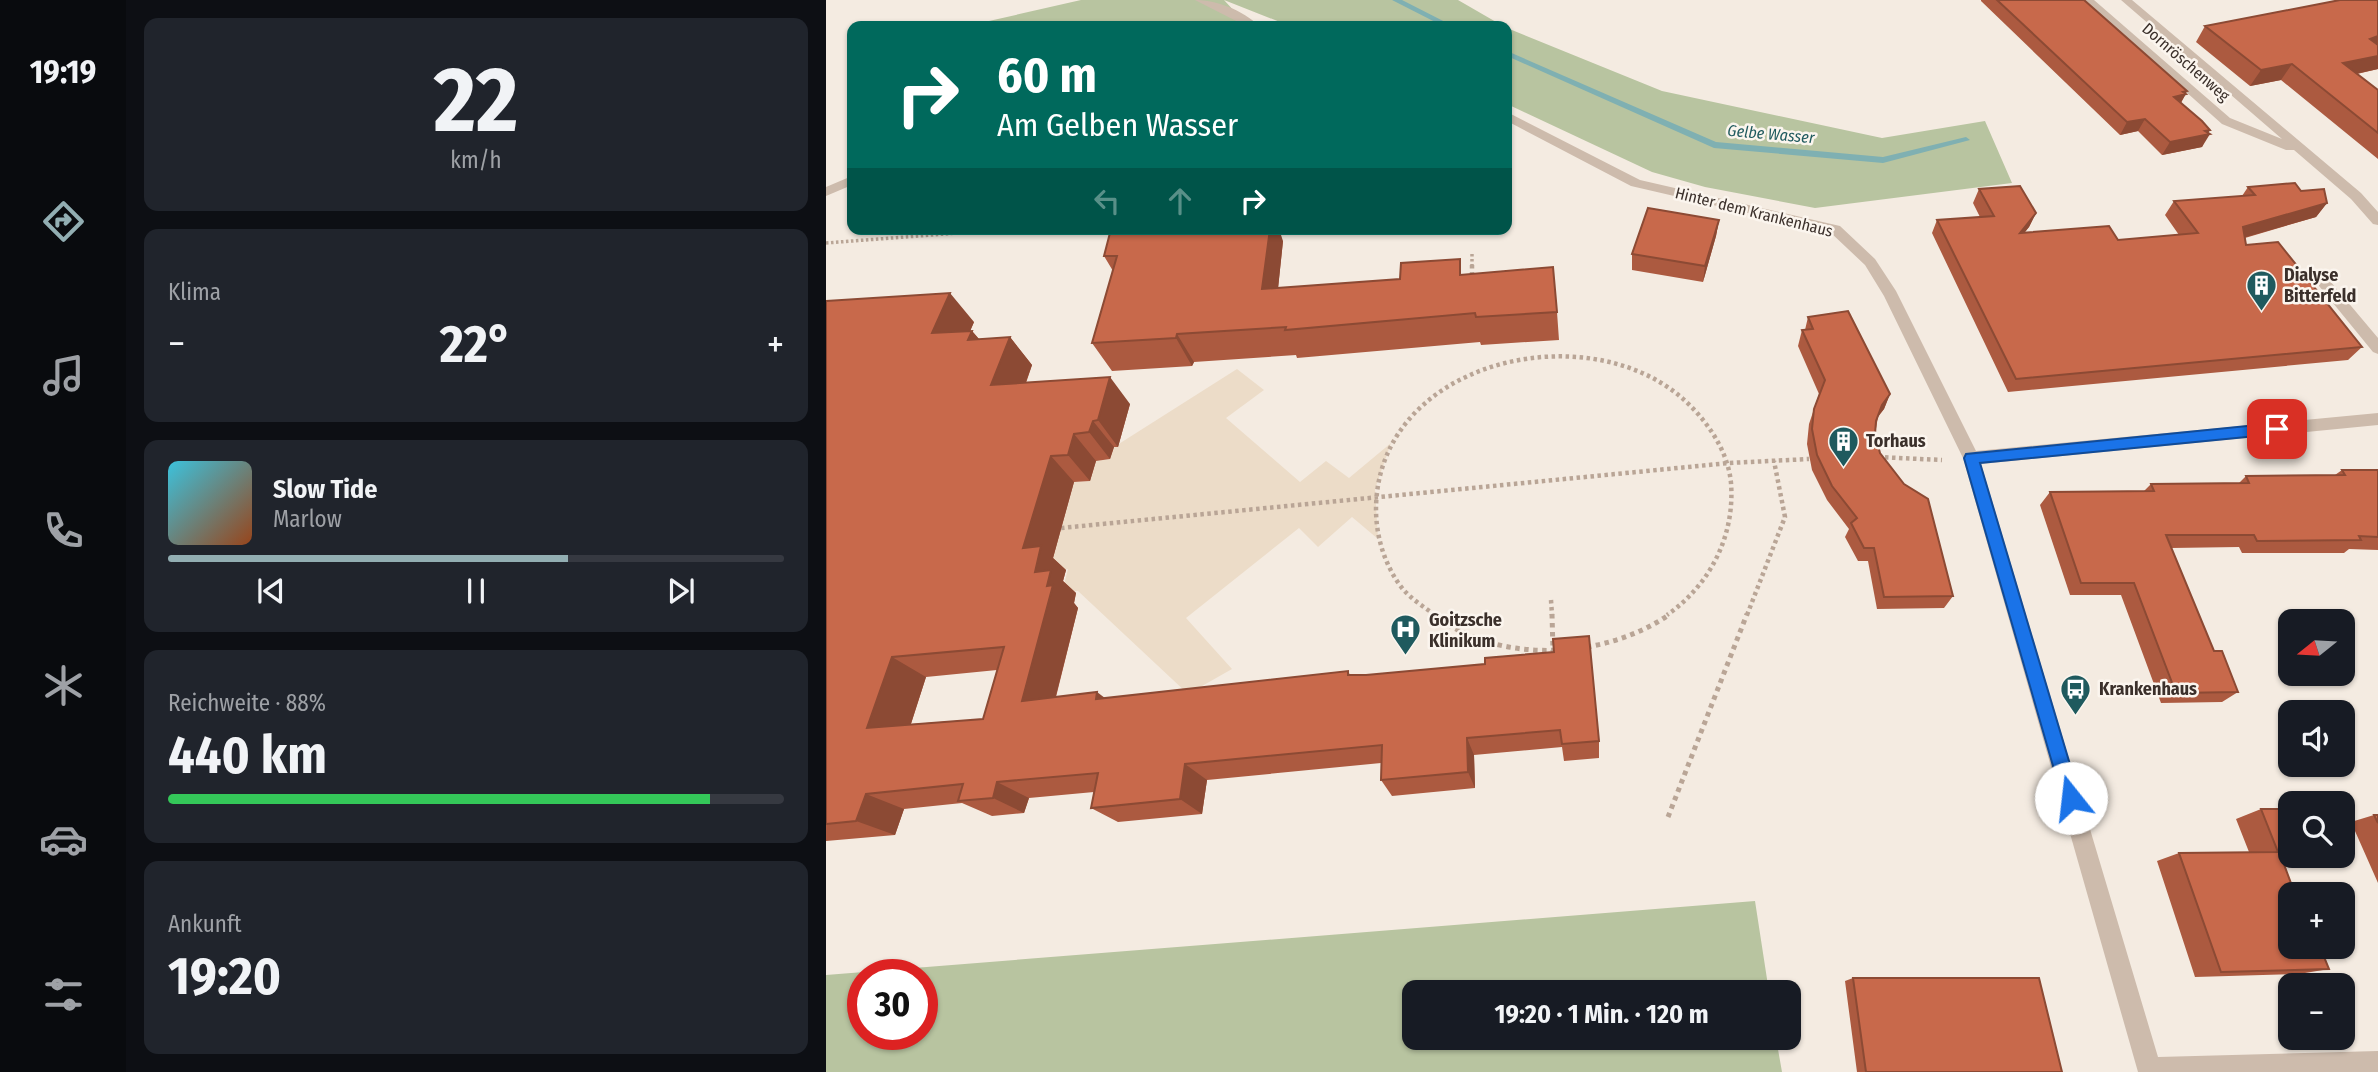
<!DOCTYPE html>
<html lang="de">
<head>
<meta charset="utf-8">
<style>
  :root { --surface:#171b24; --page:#20242c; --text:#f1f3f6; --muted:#9ea1a6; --line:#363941; --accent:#92aeb2 }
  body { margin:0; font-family:"Fira Sans Condensed",sans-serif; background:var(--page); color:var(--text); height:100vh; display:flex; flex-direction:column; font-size:26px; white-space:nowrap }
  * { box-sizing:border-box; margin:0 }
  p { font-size:23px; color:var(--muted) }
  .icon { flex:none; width:38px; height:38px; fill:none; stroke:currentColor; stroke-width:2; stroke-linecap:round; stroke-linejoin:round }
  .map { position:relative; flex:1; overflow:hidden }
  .drawer { display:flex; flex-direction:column; gap:18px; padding:18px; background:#0d0f14; width:700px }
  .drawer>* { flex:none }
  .top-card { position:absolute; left:21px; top:21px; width:665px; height:214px; border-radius:14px; box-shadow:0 2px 5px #0004; background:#00695c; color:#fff; overflow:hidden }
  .needle { width:46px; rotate:252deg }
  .tools { position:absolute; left:1452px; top:609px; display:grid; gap:14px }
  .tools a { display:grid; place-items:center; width:77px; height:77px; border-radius:14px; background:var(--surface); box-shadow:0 2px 5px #0004; font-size:35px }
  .speed { position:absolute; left:21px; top:959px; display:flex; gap:14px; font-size:35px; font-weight:700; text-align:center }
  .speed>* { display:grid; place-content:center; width:91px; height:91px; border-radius:50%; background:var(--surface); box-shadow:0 2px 5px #0004; line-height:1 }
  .speed .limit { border:10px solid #d22; background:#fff; color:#111 }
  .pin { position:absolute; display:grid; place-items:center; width:60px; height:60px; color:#fff; margin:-30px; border-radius:14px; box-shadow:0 4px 10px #0006 }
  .me { position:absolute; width:77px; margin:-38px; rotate:344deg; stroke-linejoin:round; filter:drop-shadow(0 0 5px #0008) }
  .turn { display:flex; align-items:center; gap:24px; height:147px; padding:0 35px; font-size:32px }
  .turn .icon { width:91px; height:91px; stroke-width:2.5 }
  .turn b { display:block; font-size:49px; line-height:60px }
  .lanes { display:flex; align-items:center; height:66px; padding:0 35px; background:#0003; justify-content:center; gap:35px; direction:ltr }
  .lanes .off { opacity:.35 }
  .big { font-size:52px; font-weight:700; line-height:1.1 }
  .drawer .tile { flex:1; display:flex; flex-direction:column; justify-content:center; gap:10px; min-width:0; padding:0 24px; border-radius:14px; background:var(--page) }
  .drawer .dial { align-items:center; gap:0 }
  .dial b { font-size:91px; line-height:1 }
  .song { display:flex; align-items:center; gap:21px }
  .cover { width:84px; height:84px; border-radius:10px; background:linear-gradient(135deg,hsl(190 70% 55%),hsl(20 70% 35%)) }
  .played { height:7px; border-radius:4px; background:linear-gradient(90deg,var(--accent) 65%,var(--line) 65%) }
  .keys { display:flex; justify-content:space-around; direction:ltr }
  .heat { display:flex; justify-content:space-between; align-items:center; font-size:38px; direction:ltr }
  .charge { height:10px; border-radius:5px; background:linear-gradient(90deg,#34c759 88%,var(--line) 0) }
  .trip { position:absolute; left:576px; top:980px; width:399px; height:70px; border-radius:14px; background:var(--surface); box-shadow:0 2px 5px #0004; font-weight:700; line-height:70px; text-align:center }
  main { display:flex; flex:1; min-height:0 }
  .menu { display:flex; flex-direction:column; width:126px; justify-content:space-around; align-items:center; background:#090b0e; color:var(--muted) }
  .menu .icon { width:49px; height:49px }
  .menu .active { color:var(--accent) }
  .menu b { font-size:32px; color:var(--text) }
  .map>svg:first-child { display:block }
</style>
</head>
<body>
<main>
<nav class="menu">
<b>19:19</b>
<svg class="icon active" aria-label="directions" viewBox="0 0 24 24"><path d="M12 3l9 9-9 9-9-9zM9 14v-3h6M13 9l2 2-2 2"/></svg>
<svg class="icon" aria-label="music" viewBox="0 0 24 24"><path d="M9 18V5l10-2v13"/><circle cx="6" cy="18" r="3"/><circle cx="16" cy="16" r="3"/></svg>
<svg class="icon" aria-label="phone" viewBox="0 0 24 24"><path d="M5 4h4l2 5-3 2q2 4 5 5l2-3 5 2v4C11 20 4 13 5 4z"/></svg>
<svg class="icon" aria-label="climate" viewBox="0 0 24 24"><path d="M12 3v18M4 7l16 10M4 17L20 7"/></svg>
<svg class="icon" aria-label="car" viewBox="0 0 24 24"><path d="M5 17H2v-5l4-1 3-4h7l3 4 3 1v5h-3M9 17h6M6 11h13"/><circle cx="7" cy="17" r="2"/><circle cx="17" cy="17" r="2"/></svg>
<svg class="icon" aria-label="filters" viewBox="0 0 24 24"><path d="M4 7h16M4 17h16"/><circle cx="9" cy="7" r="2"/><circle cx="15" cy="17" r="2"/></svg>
</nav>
<section class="drawer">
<div class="tile dial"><b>22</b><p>km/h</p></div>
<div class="tile"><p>Klima</p>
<div class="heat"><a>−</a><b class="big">22°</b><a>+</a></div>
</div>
<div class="tile">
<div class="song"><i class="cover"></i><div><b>Slow Tide</b><p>Marlow</p></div></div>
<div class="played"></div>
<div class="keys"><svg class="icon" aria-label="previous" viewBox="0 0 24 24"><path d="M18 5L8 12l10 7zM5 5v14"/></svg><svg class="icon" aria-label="pause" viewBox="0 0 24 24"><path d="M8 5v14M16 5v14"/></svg><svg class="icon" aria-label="next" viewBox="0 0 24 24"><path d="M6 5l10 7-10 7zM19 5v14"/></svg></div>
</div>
<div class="tile"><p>Reichweite · 88%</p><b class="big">440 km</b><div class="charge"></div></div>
<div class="tile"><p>Ankunft</p><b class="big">19:20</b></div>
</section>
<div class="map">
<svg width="1552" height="1072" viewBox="0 0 1552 1072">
  <rect width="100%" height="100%" fill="#f4ebe1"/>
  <path fill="#b8c4a0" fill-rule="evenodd" d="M 255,0 L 632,0 L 677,26 L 464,26 L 398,0 L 422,26 L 164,26 L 163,21 Z
    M 681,28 L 836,91 L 1056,138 L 1159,121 L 1186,183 L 989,208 L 879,187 L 826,172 L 681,104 Z
    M 929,901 L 943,992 L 588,992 L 588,1038 L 950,1038 L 956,1072 L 0,1072 L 0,975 ZM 37,975 L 96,975 L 96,1034 L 37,1034 Z"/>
  <path fill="#ecdcc8" d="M 411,369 L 438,390 L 400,418 L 474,482 L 500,461 L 523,478 L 565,443 L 549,489 L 552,539 L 526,517 L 492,547 L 473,528 L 360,618 L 406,669 L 362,694 L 252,591 L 236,592 L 242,569 L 223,572 L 248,482 L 264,481 L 270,461 L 284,459 L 288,447 Z"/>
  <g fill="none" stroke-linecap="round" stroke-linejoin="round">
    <path fill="#7fb0b2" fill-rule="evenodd" d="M 566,0 L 576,0 L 627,26 L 617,26 Z
      M 681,51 L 890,142 L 1057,157 L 1140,137 L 1144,140 L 1057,163 L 888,148 L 681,56 Z"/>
    <path stroke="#b9a596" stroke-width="3.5" stroke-dasharray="2.5 2.5" stroke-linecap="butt" d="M 0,243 L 185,229
      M 646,254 L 646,267"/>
    <path stroke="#b9a596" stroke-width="4.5" stroke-dasharray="3.5 3.5" stroke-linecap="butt" d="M 646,265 L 646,278
      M 1052,457 L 1116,460
      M 235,528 L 903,463 L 983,459
      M 725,600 L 726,615
      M 609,615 C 598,607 585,599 576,588 C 559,566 550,537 550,509 C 551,362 758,313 856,398 C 880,419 902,450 905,483 C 909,536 884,585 841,615
      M 921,615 L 959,517 L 948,461"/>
    <path stroke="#b9a596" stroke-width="5" stroke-dasharray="4.5 4.5" stroke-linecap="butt" d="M 607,614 C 671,665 778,660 844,614
      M 726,614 L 727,651
      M 842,817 L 921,614"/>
    <path fill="#cdbbac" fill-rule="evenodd" d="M 369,0 C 390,0 417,10 433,26 L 420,26 Z
      M 1494,273 L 1499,275 L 1552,338 L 1552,354 L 1547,352 L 1489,281 L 1487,278 Z"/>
    <path fill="#cdbbac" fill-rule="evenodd" d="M 1257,0 L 1268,0 L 1404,118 L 1456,139 L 1295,0 L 1306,0 L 1535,193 L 1552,212 L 1552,225 L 1547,224 L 1525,199 L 1468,150 L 1460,150 L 1396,124 Z
      M 681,112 L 814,180 L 1014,226 L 1049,259 L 1070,291 L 1150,451 L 1552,413 L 1552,425 L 1155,464 L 1332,1057 L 1552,1051 L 1552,1072 L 1312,1072 L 1137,458 L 1058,296 L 1039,265 L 1004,232 L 805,186 L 681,121 Z
      M 26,176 L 26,185 L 0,196 L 0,187 Z"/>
  </g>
  <path fill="#ac5a40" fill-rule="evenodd" d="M 1155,0 L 1258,0 L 1361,91 L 1355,103 L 1382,133 L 1376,147 L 1336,155 L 1312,131 L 1294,135 L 1155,1 Z
    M 1379,26 L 1552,69 L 1531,74 L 1552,90 L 1552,159 L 1455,80 L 1424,86 L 1370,42 Z
    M 1422,187 L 1475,191 L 1501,203 L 1490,217 L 1419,238 L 1420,245 L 1536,347 L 1522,360 L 1182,392 L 1106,233 L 1111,220 L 1154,217 L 1147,203 L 1153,189 L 1210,213 L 1203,227 L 1198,233 L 1292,240 L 1353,235 L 1339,215 L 1348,201 L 1416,196 Z
    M 893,220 L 890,236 L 877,282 L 806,270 L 806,254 Z
    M 457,241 L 452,288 L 637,275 L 731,312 L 733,340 L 655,345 L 654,342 L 471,358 L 470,355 L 368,362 L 366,366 L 286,371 L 266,343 L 287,271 L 278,256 Z
    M 0,301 L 148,322 L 144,331 L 146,331 L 153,339 L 184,337 L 206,365 L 200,383 L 304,404 L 292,447 L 288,447 L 284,459 L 270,461 L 264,481 L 248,482 L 227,558 L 240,570 L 237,581 L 250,593 L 248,603 L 252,608 L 230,697 L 279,698 L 522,671 L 524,675 L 773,741 L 773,758 L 738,761 L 736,747 L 648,755 L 649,788 L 566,796 L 555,780 L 555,763 L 381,780 L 376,814 L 292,822 L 265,808 L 268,792 L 203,798 L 198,813 L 166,816 L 136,803 L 78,809 L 69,835 L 0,841 ZM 171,670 L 157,719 L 85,724 L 100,677 Z
    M 982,317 L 1064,394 L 1058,409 L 1052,417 L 1049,434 L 1054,453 L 1127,596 L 1118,608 L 1051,609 L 1042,561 L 1032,561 L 1019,537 L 1023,529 L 1001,500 L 986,470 L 981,444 L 983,424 L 993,394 L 972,346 L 976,330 L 979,330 Z
    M 1516,470 L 1552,470 L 1552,550 L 1523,549 L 1518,553 L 1416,553 L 1413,547 L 1345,548 L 1388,651 L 1412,692 L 1396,702 L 1335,703 L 1295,595 L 1244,595 L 1214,505 L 1224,492 L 1318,491 L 1325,484 L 1413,483 L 1420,476 L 1509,475 Z
    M 1435,809 L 1496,859 L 1468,867 L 1459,867 L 1465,894 L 1503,969 L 1473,974 L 1369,977 L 1331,861 L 1353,853 L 1423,852 L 1410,819 Z
    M 1548,815 L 1552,815 L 1552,883 L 1525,822 Z
    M 1027,978 L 1236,1072 L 1031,1072 L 1019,981 Z"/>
  <path fill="#8c4a34" d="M 1552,36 L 1552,46 L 1544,39 Z
    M 1552,56 L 1552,69 L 1506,79 L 1517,63 Z
    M 1466,64 L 1455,80 L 1424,86 L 1435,70 Z
    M 1361,91 L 1359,95 L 1360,94 L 1352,107 L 1348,97 Z
    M 1319,119 L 1312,131 L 1294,135 L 1301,122 Z
    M 1384,130 L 1381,135 L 1384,134 L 1376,147 L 1336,155 L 1344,142 Z
    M 1501,203 L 1490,217 L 1406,241 L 1417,227 Z
    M 1210,213 L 1203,227 L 1187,247 L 1194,233 Z
    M 893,220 L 890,236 L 877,282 L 879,266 Z
    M 444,229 L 453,229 L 457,241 L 449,318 L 436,289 Z
    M 124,293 L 148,322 L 131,362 L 106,333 Z
    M 146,331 L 170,359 L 142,340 Z
    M 351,334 L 368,362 L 366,366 L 350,338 Z
    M 184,337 L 206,365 L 189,412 L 165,385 Z
    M 284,377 L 304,404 L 292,447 L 272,420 Z
    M 1064,394 L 1058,409 L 1049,420 L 1056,405 Z
    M 267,421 L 288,447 L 284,459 L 263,432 Z
    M 248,434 L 270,461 L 264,481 L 242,455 Z
    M 225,456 L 248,482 L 227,558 L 240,570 L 237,581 L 250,593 L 248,603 L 252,608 L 224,719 L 196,701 L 209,572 L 197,548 Z
    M 66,657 L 100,677 L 78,745 L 41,728 Z
    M 271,692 L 296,711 L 270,699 Z
    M 641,738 L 648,755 L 649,788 L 642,772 Z
    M 359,764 L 381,780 L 376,814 L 354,799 Z
    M 171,782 L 203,798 L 198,813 L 167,798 Z
    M 40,794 L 78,809 L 69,835 L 30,821 Z"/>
  <path fill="#c8694b" stroke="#8c4a34" stroke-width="2" fill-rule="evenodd" d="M 1171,0 L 1258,0 L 1361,91 L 1357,92 L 1360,94 L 1348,97 L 1376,121 L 1384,130 L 1379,131 L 1384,134 L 1344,142 L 1319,119 L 1301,122 Z
    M 1514,0 L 1552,0 L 1552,36 L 1544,39 L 1552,45 L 1552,56 L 1517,63 L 1552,90 L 1552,133 L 1466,64 L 1435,70 L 1379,26 Z
    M 1469,183 L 1475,191 L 1498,189 L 1501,203 L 1417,227 L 1420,245 L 1452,242 L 1536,347 L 1190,379 L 1111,220 L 1168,216 L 1153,189 L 1194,186 L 1210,213 L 1194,233 L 1283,226 L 1292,240 L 1372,233 L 1348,201 L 1429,195 L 1422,187 Z
    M 822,208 L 893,220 L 879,266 L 806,254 Z
    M 285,229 L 444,229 L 436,289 L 574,279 L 575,263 L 634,259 L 634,275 L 727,267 L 731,312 L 650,317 L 649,313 L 459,330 L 460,327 L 351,334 L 350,338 L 266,343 L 291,256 L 278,256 Z
    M 124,293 L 106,333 L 146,331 L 142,340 L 184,337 L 165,385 L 284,377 L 272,420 L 267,421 L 263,432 L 248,434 L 242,455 L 225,456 L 197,548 L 215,546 L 209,572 L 225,570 L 221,586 L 227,585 L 196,701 L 271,692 L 270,699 L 522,671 L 522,675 L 540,675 L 659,664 L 659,658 L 728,652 L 727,639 L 763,636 L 773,741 L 736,744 L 734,730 L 641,738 L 642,772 L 555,780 L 556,745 L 359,764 L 354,799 L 265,808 L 272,773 L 171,782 L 167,798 L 132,801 L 137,784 L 40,794 L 30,821 L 0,824 L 0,301 ZM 178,647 L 157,719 L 41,728 L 66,657 Z
    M 1022,311 L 1064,394 L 1056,405 L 1050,421 L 1049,434 L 1054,453 L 1078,484 L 1102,499 L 1127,596 L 1058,597 L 1048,548 L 1038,548 L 1025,523 L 1031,518 L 1006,486 L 991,455 L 986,429 L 988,409 L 999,380 L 976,330 L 987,329 L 982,317 Z
    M 1516,470 L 1552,470 L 1552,537 L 1533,536 L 1535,540 L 1431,541 L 1428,535 L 1340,535 L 1388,651 L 1396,651 L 1412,692 L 1350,693 L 1308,583 L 1255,583 L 1224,492 L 1328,491 L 1325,484 L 1423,483 L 1420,476 L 1519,475 Z
    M 1435,809 L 1465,809 L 1465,856 L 1495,856 L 1496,859 L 1456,859 L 1469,894 L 1465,894 L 1465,947 L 1494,947 L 1503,969 L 1395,972 L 1353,853 L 1452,852 Z
    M 1548,815 L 1552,815 L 1552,823 Z
    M 1027,978 L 1213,978 L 1236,1072 L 1040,1072 Z"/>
  <path fill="#1a73e8" stroke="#114b97" stroke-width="2" d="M 1451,423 L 1458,429 L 1451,434 L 1154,463 L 1254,798 L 1252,804 L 1245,807 L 1238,804 L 1138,458 L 1140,454 Z"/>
  <defs>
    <symbol id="building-pin" viewBox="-11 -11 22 30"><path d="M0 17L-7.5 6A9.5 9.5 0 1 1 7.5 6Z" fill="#1f5a5e" stroke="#fbf5ee"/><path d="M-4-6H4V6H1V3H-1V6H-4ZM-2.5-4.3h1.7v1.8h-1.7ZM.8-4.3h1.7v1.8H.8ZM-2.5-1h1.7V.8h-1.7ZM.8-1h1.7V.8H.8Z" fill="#fff"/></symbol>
    <symbol id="hospital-pin" viewBox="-11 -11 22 30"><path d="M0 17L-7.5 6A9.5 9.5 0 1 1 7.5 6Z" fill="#1f5a5e" stroke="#fbf5ee"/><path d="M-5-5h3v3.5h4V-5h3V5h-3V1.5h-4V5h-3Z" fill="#fff"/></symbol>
    <symbol id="bus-pin" viewBox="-11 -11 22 30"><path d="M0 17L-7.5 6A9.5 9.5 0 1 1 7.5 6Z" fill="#1f5a5e" stroke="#fbf5ee"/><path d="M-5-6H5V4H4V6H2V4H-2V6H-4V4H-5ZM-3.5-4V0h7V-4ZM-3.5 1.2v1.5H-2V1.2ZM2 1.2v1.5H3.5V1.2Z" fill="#fff"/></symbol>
  </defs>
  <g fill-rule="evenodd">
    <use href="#building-pin" x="1418" y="268" width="35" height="47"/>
    <use href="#building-pin" x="1000" y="424" width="35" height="47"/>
    <use href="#hospital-pin" x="562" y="612" width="35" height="47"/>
    <use href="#bus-pin" x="1232" y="672" width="35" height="47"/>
  </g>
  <g text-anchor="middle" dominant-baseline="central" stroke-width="5" stroke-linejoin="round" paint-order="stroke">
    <g font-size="16" fill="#3b302b" stroke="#fbf5ee">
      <text transform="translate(1360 62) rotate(41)">Dornröschenweg</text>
      <text transform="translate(928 212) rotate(14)">Hinter dem Krankenhaus</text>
    </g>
    <g font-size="16" font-style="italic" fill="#1f5a5e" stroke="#fbf5ee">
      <text transform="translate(945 134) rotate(5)">Gelbe Wasser</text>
    </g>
    <g font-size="18" font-weight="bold" fill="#3b302b" stroke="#fbf5ee" text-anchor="start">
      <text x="1458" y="275">Dialyse<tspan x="1458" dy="21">Bitterfeld</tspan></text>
      <text x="1040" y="441">Torhaus</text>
      <text x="603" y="620">Goitzsche<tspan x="603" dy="21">Klinikum</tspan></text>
      <text x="1273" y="689">Krankenhaus</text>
    </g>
  </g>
</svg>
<div class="tools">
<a><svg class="needle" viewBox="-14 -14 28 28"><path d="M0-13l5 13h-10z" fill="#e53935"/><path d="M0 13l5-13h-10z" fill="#9ea1a6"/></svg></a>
<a><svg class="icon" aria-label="sound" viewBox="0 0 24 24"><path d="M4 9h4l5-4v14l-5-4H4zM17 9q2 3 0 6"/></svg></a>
<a><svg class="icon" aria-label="search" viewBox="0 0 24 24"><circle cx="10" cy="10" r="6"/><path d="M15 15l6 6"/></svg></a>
<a>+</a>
<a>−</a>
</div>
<div class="speed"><div class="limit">30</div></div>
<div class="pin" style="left:1451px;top:429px;background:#d93025"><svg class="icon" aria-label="arrive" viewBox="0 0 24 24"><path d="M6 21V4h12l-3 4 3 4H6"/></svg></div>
<svg class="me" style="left:1245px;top:798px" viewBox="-20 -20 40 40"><circle r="19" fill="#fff"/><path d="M0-13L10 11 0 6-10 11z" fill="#1a73e8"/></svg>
<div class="trip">19:20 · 1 Min. · 120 m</div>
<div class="top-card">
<div class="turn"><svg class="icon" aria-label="right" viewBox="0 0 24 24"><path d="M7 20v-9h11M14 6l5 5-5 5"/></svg><div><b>60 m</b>Am Gelben Wasser</div></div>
<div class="lanes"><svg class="icon off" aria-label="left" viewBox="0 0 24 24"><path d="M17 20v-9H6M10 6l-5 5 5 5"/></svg><svg class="icon off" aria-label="ahead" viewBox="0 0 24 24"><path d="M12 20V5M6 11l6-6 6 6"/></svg><svg class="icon" aria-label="right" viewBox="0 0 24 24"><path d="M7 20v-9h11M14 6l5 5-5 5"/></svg></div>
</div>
</div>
</main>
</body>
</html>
